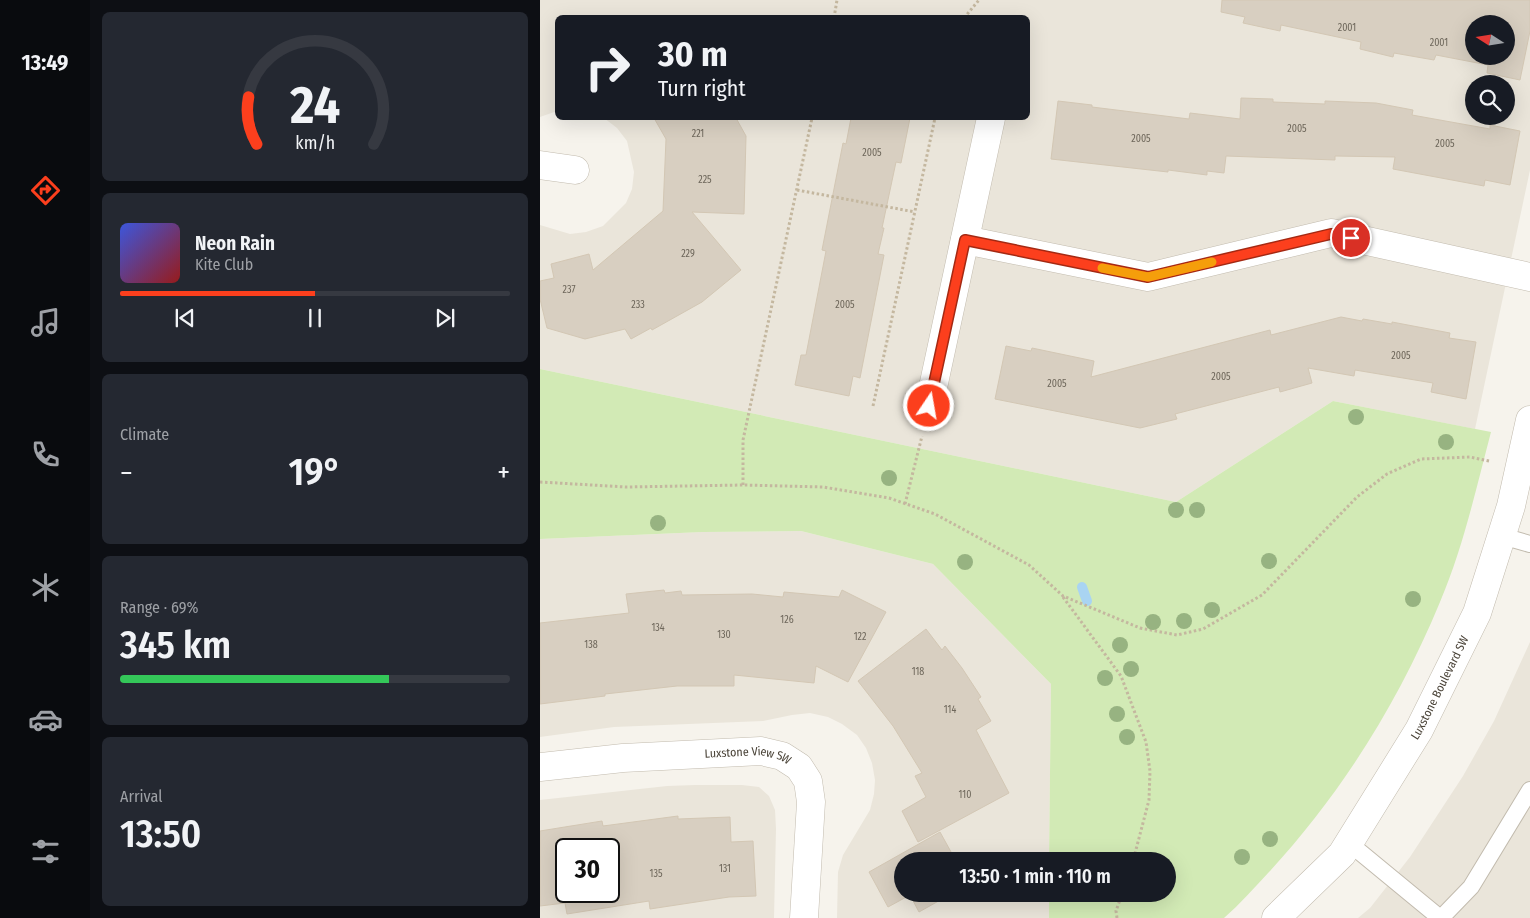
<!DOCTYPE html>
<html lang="en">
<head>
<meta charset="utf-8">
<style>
  :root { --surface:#171b24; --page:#242831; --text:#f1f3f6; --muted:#9ea1a6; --line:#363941; --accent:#fc3f1d }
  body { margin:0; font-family:"Fira Sans Condensed",sans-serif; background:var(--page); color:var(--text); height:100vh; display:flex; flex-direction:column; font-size:19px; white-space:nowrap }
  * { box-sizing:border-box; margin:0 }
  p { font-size:16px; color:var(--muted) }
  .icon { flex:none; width:28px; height:28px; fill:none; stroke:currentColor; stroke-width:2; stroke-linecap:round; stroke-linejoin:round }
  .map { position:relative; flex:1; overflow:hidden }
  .sheet { display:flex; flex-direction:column; gap:12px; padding:12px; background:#0d0f14; width:450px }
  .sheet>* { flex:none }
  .top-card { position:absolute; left:15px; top:15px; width:475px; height:105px; border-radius:8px; box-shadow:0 5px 20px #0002; background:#171b24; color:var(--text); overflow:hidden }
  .needle { width:32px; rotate:282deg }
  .tools { position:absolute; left:925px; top:15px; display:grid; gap:10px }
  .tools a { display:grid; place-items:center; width:50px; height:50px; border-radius:50%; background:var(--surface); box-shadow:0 5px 20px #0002; font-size:25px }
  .speed { position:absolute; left:15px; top:838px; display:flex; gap:10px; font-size:25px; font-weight:700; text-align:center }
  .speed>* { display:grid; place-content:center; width:65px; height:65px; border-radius:50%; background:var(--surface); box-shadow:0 5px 20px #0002; line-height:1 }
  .speed .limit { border:2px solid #111; border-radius:8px; background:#fff; color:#111 }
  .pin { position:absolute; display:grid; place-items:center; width:42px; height:42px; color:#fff; margin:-21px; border:2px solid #fff; border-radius:50%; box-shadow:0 1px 5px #0007 }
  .me { position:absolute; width:55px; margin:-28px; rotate:12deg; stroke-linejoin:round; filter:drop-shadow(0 0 4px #0008) }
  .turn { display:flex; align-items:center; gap:18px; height:105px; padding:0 20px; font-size:22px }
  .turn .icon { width:65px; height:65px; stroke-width:2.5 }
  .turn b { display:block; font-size:35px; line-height:42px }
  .big { font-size:38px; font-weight:600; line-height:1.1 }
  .sheet .tile { flex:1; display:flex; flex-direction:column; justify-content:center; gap:8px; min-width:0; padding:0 18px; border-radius:8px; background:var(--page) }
  .sheet .dial { align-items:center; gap:0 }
  .dial svg { height:130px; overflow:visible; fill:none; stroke:var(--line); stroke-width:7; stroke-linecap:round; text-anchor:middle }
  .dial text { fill:var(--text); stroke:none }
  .song { display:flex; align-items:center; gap:15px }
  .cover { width:60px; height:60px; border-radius:8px; background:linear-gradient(135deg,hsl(230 70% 55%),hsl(0 70% 35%)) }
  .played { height:5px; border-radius:2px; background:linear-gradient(90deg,var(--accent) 50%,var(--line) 50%) }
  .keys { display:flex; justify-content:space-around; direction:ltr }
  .heat { display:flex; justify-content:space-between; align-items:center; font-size:28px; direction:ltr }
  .charge { height:8px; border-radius:4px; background:linear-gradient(90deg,#34c759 69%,var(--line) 0) }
  .trip { position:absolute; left:354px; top:852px; width:282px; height:50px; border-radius:25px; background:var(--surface); box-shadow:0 5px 20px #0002; font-weight:600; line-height:50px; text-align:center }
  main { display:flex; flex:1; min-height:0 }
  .tab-bar { display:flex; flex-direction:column; width:90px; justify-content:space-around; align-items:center; background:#090b0e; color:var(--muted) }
  .tab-bar .icon { width:35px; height:35px }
  .tab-bar .selected { color:var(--accent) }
  .tab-bar b { font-size:22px; color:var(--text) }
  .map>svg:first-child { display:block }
</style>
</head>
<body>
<main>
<nav class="tab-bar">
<b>13:49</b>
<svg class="icon selected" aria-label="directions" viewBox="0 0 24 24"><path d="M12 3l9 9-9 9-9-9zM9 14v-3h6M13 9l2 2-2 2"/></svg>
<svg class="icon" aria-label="music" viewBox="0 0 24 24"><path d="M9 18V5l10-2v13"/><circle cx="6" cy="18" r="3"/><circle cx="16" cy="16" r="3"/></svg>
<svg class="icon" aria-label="phone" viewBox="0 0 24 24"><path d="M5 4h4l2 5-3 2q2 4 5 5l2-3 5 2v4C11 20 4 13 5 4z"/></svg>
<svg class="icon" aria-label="climate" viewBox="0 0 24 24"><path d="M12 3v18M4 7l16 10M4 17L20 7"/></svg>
<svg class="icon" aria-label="car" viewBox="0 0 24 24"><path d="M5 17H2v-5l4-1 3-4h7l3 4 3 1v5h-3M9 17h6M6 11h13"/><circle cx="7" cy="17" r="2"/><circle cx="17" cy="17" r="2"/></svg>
<svg class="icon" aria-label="filters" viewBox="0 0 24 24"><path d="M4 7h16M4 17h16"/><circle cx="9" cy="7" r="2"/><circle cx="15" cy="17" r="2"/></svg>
</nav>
<section class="sheet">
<div class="tile dial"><svg viewBox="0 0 100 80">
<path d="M14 69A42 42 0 1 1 86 69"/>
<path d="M14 69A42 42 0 0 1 9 40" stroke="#fc3f1d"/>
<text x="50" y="56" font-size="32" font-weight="700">24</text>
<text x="50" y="72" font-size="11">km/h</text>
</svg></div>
<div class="tile">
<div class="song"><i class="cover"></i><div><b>Neon Rain</b><p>Kite Club</p></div></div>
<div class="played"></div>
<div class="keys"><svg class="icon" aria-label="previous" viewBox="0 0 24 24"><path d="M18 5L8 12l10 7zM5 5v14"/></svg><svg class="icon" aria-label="pause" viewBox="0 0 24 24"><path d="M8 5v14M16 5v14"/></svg><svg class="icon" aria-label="next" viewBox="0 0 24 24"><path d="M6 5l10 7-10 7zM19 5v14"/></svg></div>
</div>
<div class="tile"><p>Climate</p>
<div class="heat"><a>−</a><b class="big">19°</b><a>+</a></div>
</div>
<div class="tile"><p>Range · 69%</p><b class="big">345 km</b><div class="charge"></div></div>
<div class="tile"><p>Arrival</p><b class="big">13:50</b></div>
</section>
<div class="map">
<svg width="990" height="918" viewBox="0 0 990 918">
  <rect width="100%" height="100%" fill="#f6f3ec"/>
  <path fill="#eae5da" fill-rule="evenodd" d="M 0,0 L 990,0 L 990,170 L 935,429 L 793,401 L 636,502 L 0,369 L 0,225 L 30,234 L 46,232 L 63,226 L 86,203 L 92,189 L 94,172 L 87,141 L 77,128 L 64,118 L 488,118 L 488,18 L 18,18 L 17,111 L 0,117 ZM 934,24 L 966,24 L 966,56 L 934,56 ZM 934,84 L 966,84 L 966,116 L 934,116 Z
    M 261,531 L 393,564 L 511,684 L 509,861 L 362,861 L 362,894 L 509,894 L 509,918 L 297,918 L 298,872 L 303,855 L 330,810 L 334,794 L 335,780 L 332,763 L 326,748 L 317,735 L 302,724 L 288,717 L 270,713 L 252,715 L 223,721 L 74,727 L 0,737 L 0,539 L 163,532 Z
    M 990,642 L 990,918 L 818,918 L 830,908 L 870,857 L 923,776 L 954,721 Z
    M 155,785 L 202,785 L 219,787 L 229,796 L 235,810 L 236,829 L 234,918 L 0,918 L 0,800 L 127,786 ZM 26,849 L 69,849 L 69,891 L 26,891 Z"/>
  <path fill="#d2eab5" d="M 0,369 L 636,502 L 793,401 L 951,432 C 936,489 923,548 900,602 C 859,701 802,793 729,872 C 714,888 700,904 684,918 L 509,918 L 509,894 L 628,894 L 628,861 L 509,861 L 511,684 L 393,564 L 261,531 L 163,532 L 0,539 Z"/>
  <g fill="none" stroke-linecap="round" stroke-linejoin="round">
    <path stroke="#a9d4f2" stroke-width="10" d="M 542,587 L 547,601"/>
  </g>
  <path fill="#d8cfc1" stroke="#d3c7b4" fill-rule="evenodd" d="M 682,0 L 990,0 L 990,31 L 980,80 L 947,73 L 948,65 L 896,55 L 894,60 L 854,53 L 853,57 L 820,49 L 821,42 L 741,25 L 740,31 L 703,23 L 705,17 L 681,12 ZM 934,24 L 966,24 L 966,56 L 934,56 Z
    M 701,98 L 733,99 L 733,102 L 785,104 L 785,101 L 836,103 L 873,110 L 872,115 L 950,129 L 950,125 L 980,131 L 970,185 L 945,180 L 944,186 L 853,169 L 855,157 L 795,156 L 795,160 L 686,156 L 684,173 L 667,171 L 667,175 L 628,170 L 628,172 L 511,159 L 518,101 L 552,105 L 552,107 L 649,119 L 650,113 L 700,119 Z
    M 114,118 L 196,118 L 206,136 L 204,214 L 152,212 L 201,270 L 162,302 L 112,330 L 111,328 L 91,339 L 85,329 L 45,339 L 7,328 L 0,299 L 0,281 L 14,278 L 11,264 L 49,254 L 53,270 L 123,211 L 126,139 Z
    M 311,118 L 370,118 L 361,163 L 356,162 L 342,228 L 344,228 L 338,254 L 344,255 L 320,378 L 313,376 L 309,396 L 255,385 L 261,355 L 266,355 L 286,251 L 282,250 L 303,143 L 306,144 Z
    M 801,317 L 822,321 L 823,319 L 852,324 L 852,322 L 910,333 L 909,338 L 936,342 L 926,399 L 891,392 L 893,383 L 815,370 L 814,376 L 768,368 L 772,383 L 740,392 L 739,387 L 635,414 L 637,419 L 600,428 L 455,399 L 466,346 L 491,351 L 492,348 L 554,361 L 551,377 L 730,330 L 731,335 Z
    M 124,590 L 125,593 L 141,591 L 142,595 L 212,594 L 243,597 L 244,592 L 299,597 L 302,590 L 346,612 L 308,682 L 276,666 L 274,683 L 194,675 L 194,686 L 137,686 L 65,694 L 65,696 L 0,704 L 0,623 L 89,613 L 86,594 Z
    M 386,629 L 402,650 L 405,646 L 422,668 L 441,697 L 438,699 L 451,721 L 436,730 L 469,793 L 378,842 L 362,811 L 386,797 L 375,776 L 382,773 L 353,726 L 318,681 Z
    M 138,816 L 138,819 L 190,817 L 191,842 L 213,841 L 216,896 L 189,897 L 110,909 L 109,901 L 27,914 L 25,903 L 0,906 L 0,831 L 62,821 L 63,826 ZM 26,849 L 69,849 L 69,891 L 26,891 Z
    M 400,832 L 416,861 L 362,861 L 362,894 L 411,894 L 379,912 L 370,895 L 348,907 L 329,872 Z"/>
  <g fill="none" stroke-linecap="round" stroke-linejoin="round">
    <defs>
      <path id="service" d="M 962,536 L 990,544
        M 809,843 L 900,918
        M 901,918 L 931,887 L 990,790"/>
      <g id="minor">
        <path d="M 0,165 L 35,170"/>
        <path d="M 425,240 L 608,277 L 791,233 L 990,277"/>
        <path d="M 389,406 L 451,118"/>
        <path id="s1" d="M 0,767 L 83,758 L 221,751 L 242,756 L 259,767 L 268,781 L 271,802 L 264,918"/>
        <path id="s2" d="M 736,918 L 802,854 L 879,730 L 937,613 L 971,506 L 990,420"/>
      </g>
    </defs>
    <use href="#service" stroke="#c2bbae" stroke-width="18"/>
    <use href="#minor" stroke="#c2bbae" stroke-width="29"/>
    <path stroke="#c4b79f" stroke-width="3" stroke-dasharray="2.5 2.5" stroke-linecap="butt" d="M 294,18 L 297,0
      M 424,18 L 439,0
      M 257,190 L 375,212
      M 333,406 L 395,118
      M 0,482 L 86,487 L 203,485 L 283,487 L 349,498 L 395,514 L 489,565 L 523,596 L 600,628 L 637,635 L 663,629 L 722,595 L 817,497 L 847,474 L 881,459 L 930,457 L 949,461
      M 203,485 L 203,440 L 272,118
      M 365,504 L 382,436
      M 523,597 L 581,676 L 606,742 L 610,771 L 609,800 L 593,861
      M 577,918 L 576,911 L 582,894"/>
    <use href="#service" stroke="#fff" stroke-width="16"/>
    <use href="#minor" stroke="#fff" stroke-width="28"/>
  </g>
  <g fill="#97b381">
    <circle cx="816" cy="417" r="8"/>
    <circle cx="906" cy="442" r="8"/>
    <circle cx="349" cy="478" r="8"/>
    <circle cx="636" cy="510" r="8"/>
    <circle cx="657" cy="510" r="8"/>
    <circle cx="118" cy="523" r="8"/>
    <circle cx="729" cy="561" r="8"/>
    <circle cx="425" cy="562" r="8"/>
    <circle cx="873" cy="599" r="8"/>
    <circle cx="672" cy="610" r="8"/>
    <circle cx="644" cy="621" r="8"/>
    <circle cx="613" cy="622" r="8"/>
    <circle cx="580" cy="645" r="8"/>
    <circle cx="591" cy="669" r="8"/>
    <circle cx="565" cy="678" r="8"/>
    <circle cx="577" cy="714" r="8"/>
    <circle cx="587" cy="737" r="8"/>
    <circle cx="730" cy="839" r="8"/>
    <circle cx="702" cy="857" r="8"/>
  </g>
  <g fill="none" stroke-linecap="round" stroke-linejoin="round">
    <defs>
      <path id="route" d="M 389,406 L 425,240 L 608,277 L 791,234 L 811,238"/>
    </defs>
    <use href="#route" stroke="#a42913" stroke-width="12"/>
    <use href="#route" stroke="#fc3f1d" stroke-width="9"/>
    <path stroke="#f59e0b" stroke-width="9" d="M 562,268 L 608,277 L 672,262"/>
  </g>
  <g text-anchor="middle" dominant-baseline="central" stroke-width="4" stroke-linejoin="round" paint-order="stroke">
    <g font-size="10" fill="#6e675b">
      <text x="807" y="28">2001</text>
      <text x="899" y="43">2001</text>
      <text x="757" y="129">2005</text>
      <text x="158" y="134">221</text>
      <text x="601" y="139">2005</text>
      <text x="905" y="144">2005</text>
      <text x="332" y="153">2005</text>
      <text x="165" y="180">225</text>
      <text x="148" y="254">229</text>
      <text x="29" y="290">237</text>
      <text x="98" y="305">233</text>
      <text x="305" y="305">2005</text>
      <text x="861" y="356">2005</text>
      <text x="681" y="377">2005</text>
      <text x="517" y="384">2005</text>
      <text x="247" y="620">126</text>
      <text x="118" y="628">134</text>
      <text x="184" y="635">130</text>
      <text x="320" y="637">122</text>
      <text x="51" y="645">138</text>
      <text x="378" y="672">118</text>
      <text x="410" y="710">114</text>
      <text x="425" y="795">110</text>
      <text x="185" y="869">131</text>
      <text x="116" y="874">135</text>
    </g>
    <g font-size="12" fill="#4b4439" stroke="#fff">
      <text stroke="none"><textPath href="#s2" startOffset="285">Luxstone Boulevard SW</textPath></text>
      <text stroke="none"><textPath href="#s1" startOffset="209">Luxstone View SW</textPath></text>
    </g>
  </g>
</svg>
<div class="tools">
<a><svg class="needle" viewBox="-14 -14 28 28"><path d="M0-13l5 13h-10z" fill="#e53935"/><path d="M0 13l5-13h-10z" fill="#9ea1a6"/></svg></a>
<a><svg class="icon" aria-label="search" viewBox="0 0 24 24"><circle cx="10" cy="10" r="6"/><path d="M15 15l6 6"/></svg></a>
</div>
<div class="speed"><div class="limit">30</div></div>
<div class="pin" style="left:811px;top:238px;background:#d93025"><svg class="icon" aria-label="arrive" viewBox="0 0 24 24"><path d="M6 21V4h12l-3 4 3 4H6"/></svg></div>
<svg class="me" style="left:389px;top:406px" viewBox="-20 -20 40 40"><circle r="17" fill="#fc3f1d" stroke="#fff" stroke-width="3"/><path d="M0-11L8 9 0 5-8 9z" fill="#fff"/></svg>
<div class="trip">13:50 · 1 min · 110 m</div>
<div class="top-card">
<div class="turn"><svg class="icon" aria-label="right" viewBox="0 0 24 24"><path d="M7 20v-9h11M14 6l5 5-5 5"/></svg><div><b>30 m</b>Turn right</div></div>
</div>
</div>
</main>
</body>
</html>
